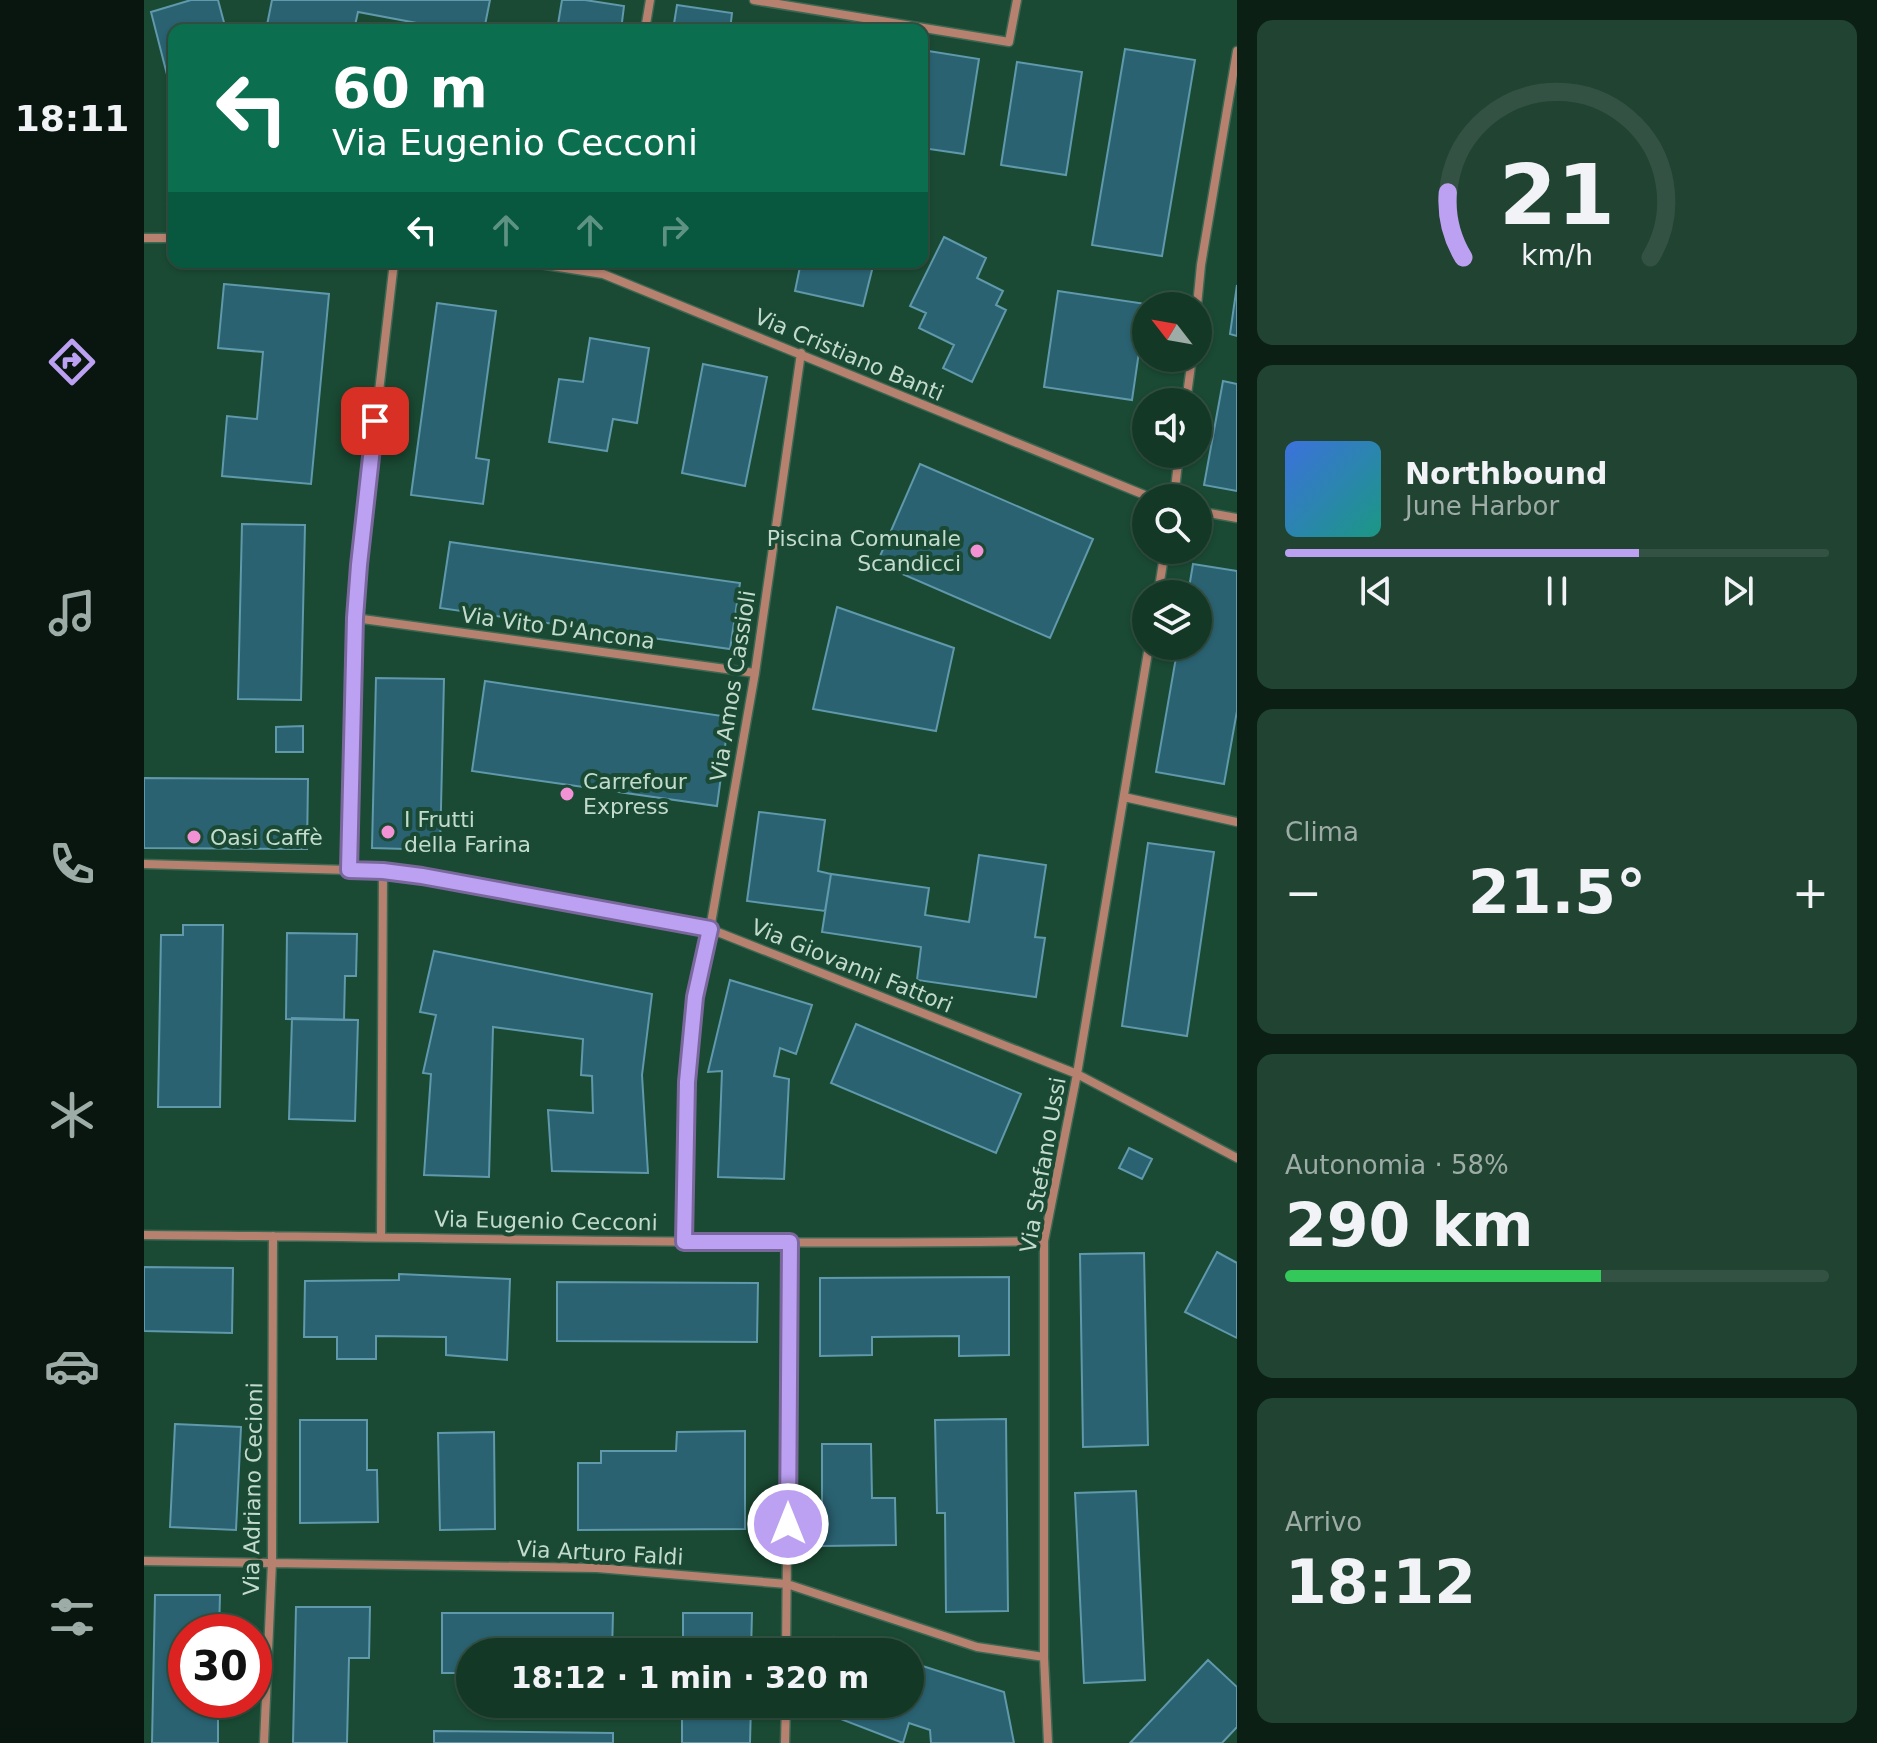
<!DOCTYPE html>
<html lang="it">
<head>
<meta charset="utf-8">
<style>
  :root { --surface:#143826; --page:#214332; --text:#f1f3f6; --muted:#9daca7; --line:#335243; --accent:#bca0f2 }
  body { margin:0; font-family:"DejaVu Sans",sans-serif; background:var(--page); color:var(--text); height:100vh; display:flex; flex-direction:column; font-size:30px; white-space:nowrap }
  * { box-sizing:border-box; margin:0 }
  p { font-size:26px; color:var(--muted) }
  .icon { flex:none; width:44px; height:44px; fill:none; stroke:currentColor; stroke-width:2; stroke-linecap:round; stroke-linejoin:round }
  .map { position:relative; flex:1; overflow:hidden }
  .drawer { display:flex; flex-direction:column; gap:20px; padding:20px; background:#0b1f15; width:640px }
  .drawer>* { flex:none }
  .banner { position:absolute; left:24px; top:24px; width:760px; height:244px; border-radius:16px; box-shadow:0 2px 6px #0004,0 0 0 2px var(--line); background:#0b6e4f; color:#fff; overflow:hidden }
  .needle { width:52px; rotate:301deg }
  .tools { position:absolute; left:988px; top:292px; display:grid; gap:16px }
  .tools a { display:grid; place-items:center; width:80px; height:80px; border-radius:50%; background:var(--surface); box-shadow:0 2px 6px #0004,0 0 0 2px var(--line); font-size:40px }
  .speed { position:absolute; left:24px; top:1614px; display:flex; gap:16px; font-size:40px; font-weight:700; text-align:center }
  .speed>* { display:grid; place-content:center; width:104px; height:104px; border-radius:50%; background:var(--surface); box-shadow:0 2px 6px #0004,0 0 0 2px var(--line); line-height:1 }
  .speed .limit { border:12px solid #d22; background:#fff; color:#111 }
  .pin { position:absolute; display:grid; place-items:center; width:68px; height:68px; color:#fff; margin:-34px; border-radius:16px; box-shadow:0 4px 12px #0006 }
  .me { position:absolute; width:88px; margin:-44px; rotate:0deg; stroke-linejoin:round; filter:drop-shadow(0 0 6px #0008) }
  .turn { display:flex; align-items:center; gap:28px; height:168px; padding:0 32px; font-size:36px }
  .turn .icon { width:104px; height:104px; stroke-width:2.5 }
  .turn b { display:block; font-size:56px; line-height:68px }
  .lanes { display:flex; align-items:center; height:76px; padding:0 32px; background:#0003; justify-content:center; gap:40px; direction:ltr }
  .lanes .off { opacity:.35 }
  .big { font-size:60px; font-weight:600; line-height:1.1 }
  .drawer .tile { flex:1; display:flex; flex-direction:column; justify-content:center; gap:12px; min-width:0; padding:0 28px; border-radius:16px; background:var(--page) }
  .drawer .dial { align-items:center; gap:0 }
  .dial svg { height:208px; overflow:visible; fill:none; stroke:var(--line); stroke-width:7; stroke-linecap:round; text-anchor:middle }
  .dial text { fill:var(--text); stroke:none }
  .song { display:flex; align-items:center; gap:24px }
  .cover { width:96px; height:96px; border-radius:12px; background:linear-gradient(135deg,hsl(220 70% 55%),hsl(170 70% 35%)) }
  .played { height:8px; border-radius:4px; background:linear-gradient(90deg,var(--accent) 65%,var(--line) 65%) }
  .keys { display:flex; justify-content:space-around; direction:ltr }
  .heat { display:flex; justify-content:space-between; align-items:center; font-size:44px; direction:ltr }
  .charge { height:12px; border-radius:6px; background:linear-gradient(90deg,#34c759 58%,var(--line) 0) }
  .trip { position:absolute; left:312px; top:1638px; width:468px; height:80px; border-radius:40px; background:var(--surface); box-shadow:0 2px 6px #0004,0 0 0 2px var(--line); font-weight:600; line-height:80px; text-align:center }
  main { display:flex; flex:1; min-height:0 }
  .tab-bar { display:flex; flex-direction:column; width:144px; justify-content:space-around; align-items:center; background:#08160f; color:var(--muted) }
  .tab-bar .icon { width:56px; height:56px }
  .tab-bar .on { color:var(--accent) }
  .tab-bar b { font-size:36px; color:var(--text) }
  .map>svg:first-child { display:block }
</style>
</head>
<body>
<main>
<nav class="tab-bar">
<b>18:11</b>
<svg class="icon on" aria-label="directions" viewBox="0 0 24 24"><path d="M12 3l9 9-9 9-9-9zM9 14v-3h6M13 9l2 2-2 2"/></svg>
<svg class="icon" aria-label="music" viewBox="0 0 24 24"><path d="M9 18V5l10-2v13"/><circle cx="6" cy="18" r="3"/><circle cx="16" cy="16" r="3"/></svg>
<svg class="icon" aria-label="phone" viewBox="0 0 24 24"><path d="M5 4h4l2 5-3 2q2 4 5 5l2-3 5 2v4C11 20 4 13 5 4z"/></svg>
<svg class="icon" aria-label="climate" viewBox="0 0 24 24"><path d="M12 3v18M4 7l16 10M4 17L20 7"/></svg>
<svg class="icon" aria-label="car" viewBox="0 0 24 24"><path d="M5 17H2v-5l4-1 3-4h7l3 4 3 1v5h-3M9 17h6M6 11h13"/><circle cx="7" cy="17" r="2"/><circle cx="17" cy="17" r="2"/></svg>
<svg class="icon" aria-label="filters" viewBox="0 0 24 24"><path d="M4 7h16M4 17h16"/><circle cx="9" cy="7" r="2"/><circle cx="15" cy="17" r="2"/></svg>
</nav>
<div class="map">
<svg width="1093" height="1743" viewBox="0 0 1093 1743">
  <rect width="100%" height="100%" fill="#1a4a33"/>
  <path fill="#2a6272" stroke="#5f99ab" stroke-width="2" d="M 47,0 L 74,0 L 82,30 L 30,30 L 30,102 L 7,12 Z
    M 128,0 L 346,0 L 340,30 L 310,30 L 214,12 L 210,30 L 122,30 Z
    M 418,0 L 441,0 L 480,6 L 477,30 L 413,30 Z
    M 533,5 L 588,13 L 586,30 L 529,30 Z
    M 981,49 L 1051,60 L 1018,256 L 948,245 Z
    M 778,50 L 835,59 L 820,154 L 778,148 Z
    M 873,62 L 938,72 L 922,175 L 857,165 Z
    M 30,118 L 30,203 L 23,203 Z
    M 800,237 L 842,258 L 833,278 L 859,291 L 852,305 L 862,310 L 828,382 L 799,368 L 810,345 L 775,328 L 782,313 L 766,306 Z
    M 657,262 L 730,262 L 719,306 L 651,291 Z
    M 80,284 L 185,294 L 167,484 L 78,476 L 83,416 L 113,419 L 119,352 L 74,348 Z
    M 1093,285 L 1093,336 L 1086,334 Z
    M 914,291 L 1002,304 L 988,400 L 900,387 Z
    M 293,303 L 352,311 L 332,458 L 345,460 L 339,504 L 267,495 Z
    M 446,338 L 505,348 L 493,423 L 469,419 L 463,451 L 405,442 L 415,379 L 439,382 Z
    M 559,364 L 623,377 L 601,486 L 538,473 Z
    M 1079,381 L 1093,384 L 1093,491 L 1060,485 Z
    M 776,464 L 949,539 L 906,638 L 733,563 Z
    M 98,524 L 161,525 L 157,700 L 94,699 Z
    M 306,542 L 596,583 L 586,649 L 296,608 Z
    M 1049,564 L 1093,571 L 1093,711 L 1080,784 L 1012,772 L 1034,646 L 1054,646 L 1054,594 L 1044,594 Z
    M 693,607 L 810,648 L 792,731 L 669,709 Z
    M 232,678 L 300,679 L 296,850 L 228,848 Z
    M 341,681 L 585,717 L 573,806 L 328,771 Z
    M 159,726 L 159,752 L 132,752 L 132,727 Z
    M 0,778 L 164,779 L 163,849 L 0,848 Z
    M 615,812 L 681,820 L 674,871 L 687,874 L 681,911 L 603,901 Z
    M 1004,843 L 1070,852 L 1043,1036 L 978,1026 Z
    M 835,855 L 902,865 L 891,937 L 901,938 L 892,997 L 773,980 L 777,947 L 678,932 L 687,874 L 785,888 L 781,915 L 825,922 Z
    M 39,925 L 79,925 L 76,1107 L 14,1107 L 17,935 L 39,935 Z
    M 143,933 L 213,934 L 212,976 L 201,976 L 200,1020 L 142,1019 Z
    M 290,951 L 508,994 L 498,1075 L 504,1173 L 408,1171 L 404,1110 L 449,1113 L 448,1076 L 437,1075 L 439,1039 L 349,1027 L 345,1177 L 280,1175 L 287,1074 L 279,1073 L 292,1015 L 276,1012 Z
    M 586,980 L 668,1005 L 652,1054 L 636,1048 L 630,1076 L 645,1079 L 640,1179 L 574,1177 L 578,1071 L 564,1072 Z
    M 148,1018 L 214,1020 L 211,1121 L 145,1119 Z
    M 712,1024 L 877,1094 L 852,1153 L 687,1083 Z
    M 985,1148 L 1008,1159 L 998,1179 L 975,1168 Z
    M 1073,1252 L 1093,1263 L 1093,1338 L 1041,1312 Z
    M 1000,1253 L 1004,1445 L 939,1447 L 936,1254 Z
    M 0,1267 L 89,1268 L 88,1333 L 0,1331 Z
    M 255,1274 L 366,1279 L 363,1360 L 302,1355 L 302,1337 L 232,1336 L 232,1359 L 193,1359 L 193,1337 L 160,1337 L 161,1281 L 255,1280 Z
    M 865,1277 L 865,1355 L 815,1356 L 815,1336 L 728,1337 L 728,1355 L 676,1356 L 676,1278 Z
    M 413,1282 L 614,1283 L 613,1342 L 413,1341 Z
    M 862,1419 L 864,1611 L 802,1612 L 801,1513 L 793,1513 L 791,1420 Z
    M 156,1420 L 223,1420 L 223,1470 L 233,1470 L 234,1522 L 156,1523 Z
    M 31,1424 L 97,1427 L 92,1530 L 26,1527 Z
    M 601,1431 L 601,1529 L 434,1530 L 434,1463 L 457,1463 L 457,1451 L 532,1451 L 533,1432 Z
    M 350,1432 L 351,1529 L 296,1530 L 294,1433 Z
    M 678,1444 L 727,1444 L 728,1498 L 751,1498 L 752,1545 L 678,1546 Z
    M 992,1491 L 1001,1680 L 940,1683 L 931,1493 Z
    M 11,1595 L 76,1595 L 75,1632 L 42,1632 L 42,1700 L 74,1700 L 74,1743 L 8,1743 Z
    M 152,1607 L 226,1607 L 225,1658 L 205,1658 L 203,1743 L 149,1743 Z
    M 298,1613 L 469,1613 L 468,1652 L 326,1652 L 326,1673 L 298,1673 Z
    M 539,1613 L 608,1613 L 607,1652 L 539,1652 Z
    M 690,1637 L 736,1652 L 686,1652 Z
    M 1064,1660 L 1093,1687 L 1093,1727 L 1078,1743 L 986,1743 Z
    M 766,1662 L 860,1692 L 870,1743 L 787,1743 L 786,1730 L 765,1723 L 759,1743 L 668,1708 L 669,1704 L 766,1704 Z
    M 538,1704 L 607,1704 L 606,1743 L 538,1743 Z
    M 290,1731 L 469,1733 L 469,1743 L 290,1743 Z"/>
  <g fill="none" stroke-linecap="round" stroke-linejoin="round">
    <defs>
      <path id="street" d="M 610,0 L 865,42 L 873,0
        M 501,30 L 506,0
        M 0,238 L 30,238
        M 383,262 L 459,274 L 1008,498
        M 1053,306 L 1057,265 L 1093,51
        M 1042,402 L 1048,358
        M 1030,498 L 1035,454
        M 1054,511 L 1093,518
        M 1014,594 L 1021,550
        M 211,618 L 611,673
        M 980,797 L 1093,822
        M 0,864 L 239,871 L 278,876 L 566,929 L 933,1074 L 1093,1158
        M 205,870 L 208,675 L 215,565 L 250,262
        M 0,1235 C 300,1237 600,1246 900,1241
        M 237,1236 L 239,871
        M 540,1242 L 543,1082 L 551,997 L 566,929 L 611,673 L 657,353
        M 0,1561 L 453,1568 L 643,1584 L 833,1647 L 900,1657
        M 642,1652 L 646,1242
        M 120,1743 L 128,1562 L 129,1236
        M 641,1743 L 642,1704
        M 904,1743 L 900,1657 L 900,1241 L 933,1074 L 1005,646"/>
    </defs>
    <use href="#street" stroke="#3c6752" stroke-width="11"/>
    <use href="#street" stroke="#b7816f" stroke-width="8"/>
  </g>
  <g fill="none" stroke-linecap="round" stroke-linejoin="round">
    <defs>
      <path id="route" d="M 231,421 L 215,565 L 211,618 L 205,870 L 239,871 L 278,876 L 566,929 L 551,997 L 543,1082 L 540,1242 L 646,1242 L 644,1524"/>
    </defs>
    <use href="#route" stroke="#7a689d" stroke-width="20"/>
    <use href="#route" stroke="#bca0f2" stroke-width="14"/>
  </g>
  <g fill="#f391d5" stroke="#1a4a33" stroke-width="3">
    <circle cx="833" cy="551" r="8"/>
    <circle cx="423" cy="794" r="8"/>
    <circle cx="244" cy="832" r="8"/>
    <circle cx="50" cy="837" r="8"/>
  </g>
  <g text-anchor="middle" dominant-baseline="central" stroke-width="8" stroke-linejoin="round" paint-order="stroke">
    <g font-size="22" fill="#c3dbcd" stroke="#1a4a33">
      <text transform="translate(705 355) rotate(23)">Via Cristiano Banti</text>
      <text transform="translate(414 628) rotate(8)">Via Vito D'Ancona</text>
      <text transform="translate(589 686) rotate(-81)">Via Amos Cassioli</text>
      <text transform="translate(708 966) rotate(22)">Via Giovanni Fattori</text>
      <text transform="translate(899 1165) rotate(-80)">Via Stefano Ussi</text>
      <text transform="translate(402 1221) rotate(1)">Via Eugenio Cecconi</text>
      <text transform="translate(109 1489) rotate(-89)">Via Adriano Cecioni</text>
      <text transform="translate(456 1553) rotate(3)">Via Arturo Faldi</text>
    </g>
    <g font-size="22" fill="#c3dbcd" stroke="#1a4a33" text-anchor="start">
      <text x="817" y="538" text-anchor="end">Piscina Comunale<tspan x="817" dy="25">Scandicci</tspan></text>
      <text x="439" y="781">Carrefour<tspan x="439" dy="25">Express</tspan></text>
      <text x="260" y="819">I Frutti<tspan x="260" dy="25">della Farina</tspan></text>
      <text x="66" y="837">Oasi Caffè</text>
    </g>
  </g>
</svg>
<div class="tools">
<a><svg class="needle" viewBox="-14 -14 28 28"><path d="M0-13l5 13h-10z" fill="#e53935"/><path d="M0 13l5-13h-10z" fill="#9daca7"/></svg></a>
<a><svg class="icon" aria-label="sound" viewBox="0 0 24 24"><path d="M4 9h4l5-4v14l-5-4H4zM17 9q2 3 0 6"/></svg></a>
<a><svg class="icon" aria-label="search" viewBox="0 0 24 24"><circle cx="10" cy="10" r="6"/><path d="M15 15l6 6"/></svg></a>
<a><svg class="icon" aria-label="layers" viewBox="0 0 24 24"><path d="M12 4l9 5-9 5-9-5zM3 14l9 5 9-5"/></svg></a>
</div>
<div class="speed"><div class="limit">30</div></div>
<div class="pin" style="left:231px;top:421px;background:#d93025"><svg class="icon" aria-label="arrive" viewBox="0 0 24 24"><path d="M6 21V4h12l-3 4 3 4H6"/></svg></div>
<svg class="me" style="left:644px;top:1524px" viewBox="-20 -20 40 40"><circle r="17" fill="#bca0f2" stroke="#fff" stroke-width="3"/><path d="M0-11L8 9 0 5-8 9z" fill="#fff"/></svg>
<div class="trip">18:12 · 1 min · 320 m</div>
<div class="banner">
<div class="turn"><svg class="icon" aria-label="left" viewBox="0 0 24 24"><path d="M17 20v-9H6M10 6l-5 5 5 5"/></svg><div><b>60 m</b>Via Eugenio Cecconi</div></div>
<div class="lanes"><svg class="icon" aria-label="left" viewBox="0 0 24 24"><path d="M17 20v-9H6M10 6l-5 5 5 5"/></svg><svg class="icon off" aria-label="ahead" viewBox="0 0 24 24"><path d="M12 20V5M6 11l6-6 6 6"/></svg><svg class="icon off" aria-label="ahead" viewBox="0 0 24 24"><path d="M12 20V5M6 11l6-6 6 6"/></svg><svg class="icon off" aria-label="right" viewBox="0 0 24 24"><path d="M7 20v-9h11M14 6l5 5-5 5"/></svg></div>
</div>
</div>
<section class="drawer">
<div class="tile dial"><svg viewBox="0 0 100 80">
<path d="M14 69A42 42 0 1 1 86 69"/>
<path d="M14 69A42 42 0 0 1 8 44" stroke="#bca0f2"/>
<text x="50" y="56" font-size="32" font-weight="700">21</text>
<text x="50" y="72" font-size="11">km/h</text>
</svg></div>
<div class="tile">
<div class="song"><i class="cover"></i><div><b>Northbound</b><p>June Harbor</p></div></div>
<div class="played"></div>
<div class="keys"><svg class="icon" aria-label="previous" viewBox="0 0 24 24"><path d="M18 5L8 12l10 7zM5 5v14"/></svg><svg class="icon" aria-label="pause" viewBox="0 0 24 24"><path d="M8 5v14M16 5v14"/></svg><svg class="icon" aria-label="next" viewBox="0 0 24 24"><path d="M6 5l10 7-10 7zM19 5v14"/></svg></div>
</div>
<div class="tile"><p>Clima</p>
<div class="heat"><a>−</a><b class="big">21.5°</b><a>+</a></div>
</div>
<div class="tile"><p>Autonomia · 58%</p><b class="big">290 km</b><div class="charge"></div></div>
<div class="tile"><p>Arrivo</p><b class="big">18:12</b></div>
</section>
</main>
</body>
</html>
